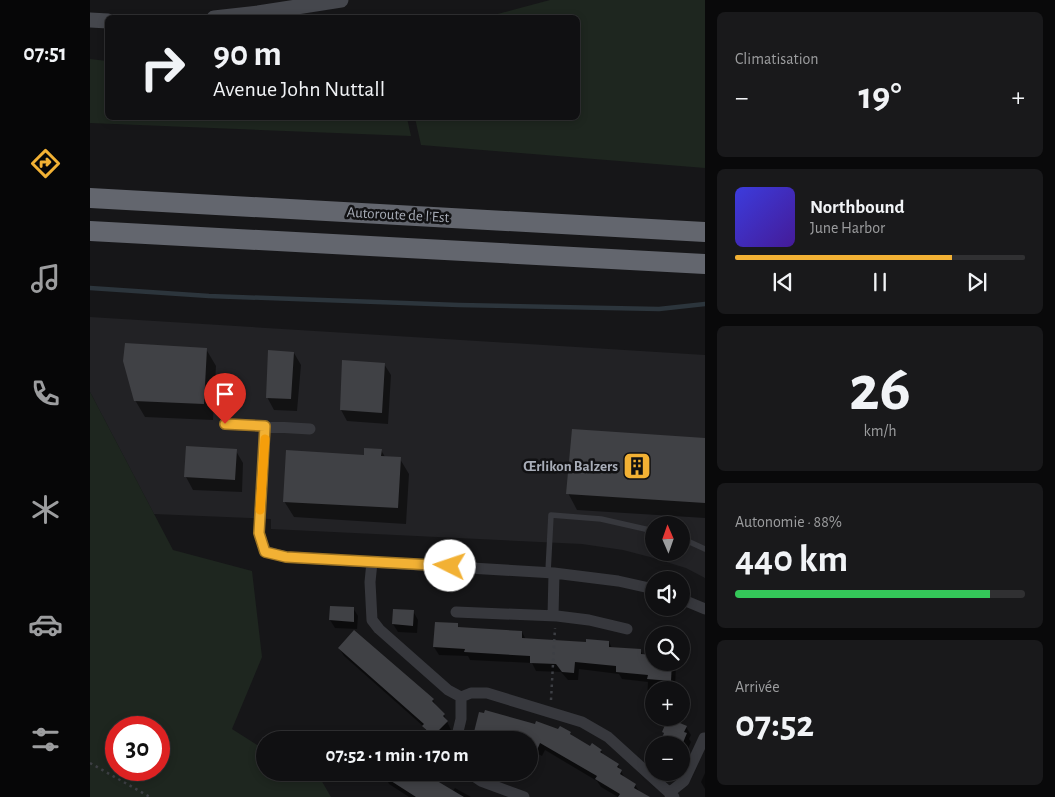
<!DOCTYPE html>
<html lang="fr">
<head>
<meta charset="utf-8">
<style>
  :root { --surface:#101012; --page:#19191b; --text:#f1f3f6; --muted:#9c9d9f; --line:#303032; --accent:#f2b134 }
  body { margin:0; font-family:"Alegreya Sans",sans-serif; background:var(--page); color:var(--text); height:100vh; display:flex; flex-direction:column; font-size:19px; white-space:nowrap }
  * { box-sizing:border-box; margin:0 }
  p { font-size:16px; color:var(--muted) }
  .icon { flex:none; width:28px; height:28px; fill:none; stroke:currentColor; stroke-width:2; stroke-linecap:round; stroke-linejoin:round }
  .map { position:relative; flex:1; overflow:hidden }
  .side { display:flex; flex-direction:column; gap:12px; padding:12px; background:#09090a; width:350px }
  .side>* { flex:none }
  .banner { position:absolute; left:15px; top:15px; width:475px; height:105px; border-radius:8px; box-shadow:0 2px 8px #0003,0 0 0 1px var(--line); background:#101012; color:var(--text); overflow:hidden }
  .needle { width:32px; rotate:358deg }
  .tools { position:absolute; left:555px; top:516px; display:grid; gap:10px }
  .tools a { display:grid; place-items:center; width:45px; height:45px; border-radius:50%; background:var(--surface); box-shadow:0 2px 8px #0003,0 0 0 1px var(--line); font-size:25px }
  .speed { position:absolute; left:15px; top:716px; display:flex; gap:10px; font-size:25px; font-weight:700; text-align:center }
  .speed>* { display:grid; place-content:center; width:65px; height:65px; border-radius:50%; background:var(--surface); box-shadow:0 2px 8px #0003,0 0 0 1px var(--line); line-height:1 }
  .speed .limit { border:8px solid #d22; background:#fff; color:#111 }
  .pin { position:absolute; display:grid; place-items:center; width:42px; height:42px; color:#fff; margin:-51px -21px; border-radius:50% 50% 50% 0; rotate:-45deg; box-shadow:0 0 5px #0007 }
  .pin .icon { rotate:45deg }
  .me { position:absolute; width:55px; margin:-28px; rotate:274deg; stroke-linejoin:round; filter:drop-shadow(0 0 4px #0008) }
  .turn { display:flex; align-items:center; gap:18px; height:105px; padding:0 25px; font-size:22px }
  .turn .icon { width:65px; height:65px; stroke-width:2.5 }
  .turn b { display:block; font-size:35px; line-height:42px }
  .big { font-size:38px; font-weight:600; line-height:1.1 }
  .side .tile { flex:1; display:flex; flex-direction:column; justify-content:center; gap:8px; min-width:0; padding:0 18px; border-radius:8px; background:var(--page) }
  .side .dial { align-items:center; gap:0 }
  .dial b { font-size:65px; line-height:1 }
  .song { display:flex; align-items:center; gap:15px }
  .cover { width:60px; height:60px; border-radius:8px; background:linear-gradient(135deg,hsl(240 70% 55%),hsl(260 70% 35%)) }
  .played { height:5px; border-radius:2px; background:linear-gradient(90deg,var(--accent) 75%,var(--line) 75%) }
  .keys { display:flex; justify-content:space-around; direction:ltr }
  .heat { display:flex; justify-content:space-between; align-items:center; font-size:28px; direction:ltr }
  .charge { height:8px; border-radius:4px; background:linear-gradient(90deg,#34c759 88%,var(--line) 0) }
  .trip { position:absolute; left:166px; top:731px; width:282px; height:50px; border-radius:25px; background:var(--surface); box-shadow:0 2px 8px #0003,0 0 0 1px var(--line); font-weight:600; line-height:50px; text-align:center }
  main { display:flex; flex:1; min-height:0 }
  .menu { display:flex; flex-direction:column; width:90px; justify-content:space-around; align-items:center; background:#060607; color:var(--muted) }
  .menu .icon { width:35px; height:35px }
  .menu .selected { color:var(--accent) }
  .menu b { font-size:22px; color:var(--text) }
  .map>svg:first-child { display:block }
</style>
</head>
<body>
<main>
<nav class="menu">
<b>07:51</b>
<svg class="icon selected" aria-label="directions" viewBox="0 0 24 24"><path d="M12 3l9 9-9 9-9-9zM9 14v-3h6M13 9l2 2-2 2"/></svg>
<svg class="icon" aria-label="music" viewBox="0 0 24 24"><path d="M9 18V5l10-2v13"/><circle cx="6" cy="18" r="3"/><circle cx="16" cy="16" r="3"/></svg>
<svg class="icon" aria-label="phone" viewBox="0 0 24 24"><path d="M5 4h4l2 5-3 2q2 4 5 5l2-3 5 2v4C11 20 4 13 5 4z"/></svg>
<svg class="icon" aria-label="climate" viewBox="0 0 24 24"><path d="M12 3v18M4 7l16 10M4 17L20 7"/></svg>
<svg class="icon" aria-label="car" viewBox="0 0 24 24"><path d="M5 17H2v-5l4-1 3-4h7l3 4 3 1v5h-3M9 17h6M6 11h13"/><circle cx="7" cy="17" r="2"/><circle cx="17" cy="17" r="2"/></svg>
<svg class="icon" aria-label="filters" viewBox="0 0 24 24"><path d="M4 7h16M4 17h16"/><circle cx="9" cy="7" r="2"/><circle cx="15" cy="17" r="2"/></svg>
</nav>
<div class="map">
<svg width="615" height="797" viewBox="0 0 615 797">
  <rect width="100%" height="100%" fill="#161618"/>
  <path fill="#222225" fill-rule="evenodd" d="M 0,317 L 615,355 L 615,578 L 596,568 L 560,557 L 533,550 L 492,544 L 181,529 L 181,519 L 64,514 L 0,392 ZM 564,525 L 591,525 L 591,552 L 564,552 Z"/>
  <path fill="#1e261f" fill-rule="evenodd" d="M 460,0 L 615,0 L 615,168 L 331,145 L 325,118 L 488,118 L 488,18 L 396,17 Z
    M 0,59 L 17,61 L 18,118 L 317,118 L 321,136 L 0,123 Z
    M 0,392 L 83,550 L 162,571 L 172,657 L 142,729 L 175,750 L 175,772 L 227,773 L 241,797 L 0,797 ZM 26,728 L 69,728 L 69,770 L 26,770 Z"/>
  <path fill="#0007" d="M 116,349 L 126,366 L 123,420 L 55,417 L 45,400 Z
    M 204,353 L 211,365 L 207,411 L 184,410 L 177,397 Z
    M 294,364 L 301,375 L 298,424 L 257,421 L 251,410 Z
    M 615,439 L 615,518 L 487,510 L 478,493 Z
    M 97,447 L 146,451 L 153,463 L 152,492 L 103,490 L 96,477 Z
    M 291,450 L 295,457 L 310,459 L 319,474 L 316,524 L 204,517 L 194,501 L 275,456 Z
    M 241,607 L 263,608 L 268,616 L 267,629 L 245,628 L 240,620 Z
    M 323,611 L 328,620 L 327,633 L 308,632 L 303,624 Z
    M 367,625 L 370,629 L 432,632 L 436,640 L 497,643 L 519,642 L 522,648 L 550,650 L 554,656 L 564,662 L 584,662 L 586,665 L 585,688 L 564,690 L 564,708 L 562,708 L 557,700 L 558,682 L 532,679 L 529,674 L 489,669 L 488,680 L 478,680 L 471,672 L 446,671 L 442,663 L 380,660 L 378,656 L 349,655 L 344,647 Z
    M 265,632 L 343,700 L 347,708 L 354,715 L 361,730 L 352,740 L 345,740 L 338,734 L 333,726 L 254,656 L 249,648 Z
    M 596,727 L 601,735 L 599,739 L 601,742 L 591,764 L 591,745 L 570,745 L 575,735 L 573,732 Z
    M 385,731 L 469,731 L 480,733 L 483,737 L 500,748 L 511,750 L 514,756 L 528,765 L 535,779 L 545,785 L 550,793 L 556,797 L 528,797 L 511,787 L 507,781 L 455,750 L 452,756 L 440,750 L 440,740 L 392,740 L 389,739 Z
    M 615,773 L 615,789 L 611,782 Z
    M 295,776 L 362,792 L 365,788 L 381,797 L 319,797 L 299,784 Z"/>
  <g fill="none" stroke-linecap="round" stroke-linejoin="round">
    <path stroke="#2c353c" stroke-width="4.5" d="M 0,288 L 119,296 L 369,305 L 569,309 L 615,304"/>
  </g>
  <path fill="#404145" d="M 35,343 L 117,348 L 114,404 L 44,401 L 33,361 Z
    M 178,350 L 204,352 L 201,399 L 176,398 Z
    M 252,360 L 295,363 L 292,413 L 250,410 Z
    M 482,429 L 615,438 L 615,503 L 476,494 Z
    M 96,446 L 147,449 L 145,480 L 94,477 Z
    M 274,448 L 292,449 L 291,456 L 311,457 L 308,508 L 193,502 L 196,450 L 274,455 Z
    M 240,606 L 264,607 L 264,622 L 239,620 Z
    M 303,609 L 324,610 L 323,626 L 302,624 Z
    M 345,622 L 368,623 L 368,627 L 432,631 L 432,638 L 496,642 L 496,639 L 519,641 L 519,647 L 551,649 L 551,654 L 564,655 L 564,662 L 582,662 L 581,681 L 557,679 L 558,675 L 526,672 L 526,666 L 485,662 L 484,673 L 472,672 L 466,664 L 440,663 L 440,656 L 374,652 L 375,649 L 343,647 Z
    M 264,630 L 344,699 L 342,701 L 355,714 L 353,716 L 358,721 L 343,736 L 332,726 L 334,724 L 248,648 Z
    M 395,710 L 445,724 L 446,721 L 468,729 L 470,726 L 481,732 L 480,734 L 500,746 L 502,743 L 512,750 L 510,752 L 529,764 L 527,767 L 532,770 L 530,774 L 546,784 L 544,788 L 560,797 L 528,797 L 530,794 L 505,779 L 507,776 L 450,743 L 440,767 L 440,740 L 415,740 L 384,732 L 389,712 L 394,713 Z
    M 578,718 L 597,726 L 594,732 L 597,733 L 592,745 L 569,745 L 574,733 L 572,732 Z
    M 287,772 L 332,772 L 374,797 L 326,797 Z"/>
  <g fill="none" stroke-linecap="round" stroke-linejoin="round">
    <path stroke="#3d3f44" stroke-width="2.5" stroke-dasharray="2.5 4" stroke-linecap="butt" d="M 461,700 L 465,628
      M 0,763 L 60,797"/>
    <path stroke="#37383d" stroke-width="5.5" d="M 591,538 L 615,549
      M 458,572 L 461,515 L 511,519 L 564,531"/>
    <path stroke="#37383d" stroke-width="11" d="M 135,424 L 220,429
      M 175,426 L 169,533 L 175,551 L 196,557 L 464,573 L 528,581 L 564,589
      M 282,562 L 280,582 L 282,620 L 289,629 L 358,690 L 371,697 L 381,693 L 397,693 L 492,722 L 518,737 L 584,797
      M 591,599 L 615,609
      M 366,612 L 467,616 L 499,620 L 537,629
      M 463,616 L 464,573
      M 366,740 L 371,719 L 371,697
      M 378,772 L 391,781 L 434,797
      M 579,793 L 594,781 L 614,738"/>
    <path stroke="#45474d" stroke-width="15" d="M 124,18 L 168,13 L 251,0
      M 0,20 L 18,21"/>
    <path stroke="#63666e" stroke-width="20" d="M 0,198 L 615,232
      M 0,231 L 615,264"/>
  </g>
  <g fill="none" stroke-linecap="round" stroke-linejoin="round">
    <defs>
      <path id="route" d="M 135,424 L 175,426 L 169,533 L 175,552 L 196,557 L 360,566"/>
    </defs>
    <use href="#route" stroke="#9d7322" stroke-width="12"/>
    <use href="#route" stroke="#f2b134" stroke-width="9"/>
    <path stroke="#f59e0b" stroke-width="9" d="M 170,510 L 175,439"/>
  </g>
  <defs>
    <symbol id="building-square" viewBox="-11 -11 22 22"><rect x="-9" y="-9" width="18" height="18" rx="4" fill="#f2b134" stroke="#111113"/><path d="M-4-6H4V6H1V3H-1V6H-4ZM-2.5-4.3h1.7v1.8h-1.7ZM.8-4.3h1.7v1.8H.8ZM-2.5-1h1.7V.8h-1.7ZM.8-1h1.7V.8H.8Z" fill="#111"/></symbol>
  </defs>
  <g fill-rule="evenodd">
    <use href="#building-square" x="531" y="450" width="32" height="32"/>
  </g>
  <g text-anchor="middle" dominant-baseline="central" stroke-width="5" stroke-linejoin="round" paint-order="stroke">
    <g font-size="15" fill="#a8adb8" stroke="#111113">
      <text transform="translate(308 215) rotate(3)">Autoroute de l’Est</text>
    </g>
    <g font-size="15" font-weight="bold" fill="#a8adb8" stroke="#111113" text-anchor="end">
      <text x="528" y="466">Œrlikon Balzers</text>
    </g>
  </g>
</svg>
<div class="tools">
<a><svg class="needle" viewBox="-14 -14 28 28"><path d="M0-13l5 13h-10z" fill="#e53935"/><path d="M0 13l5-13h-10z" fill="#9c9d9f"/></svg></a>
<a><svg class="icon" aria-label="sound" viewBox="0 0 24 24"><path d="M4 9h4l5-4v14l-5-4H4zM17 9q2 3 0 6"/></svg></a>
<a><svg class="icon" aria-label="search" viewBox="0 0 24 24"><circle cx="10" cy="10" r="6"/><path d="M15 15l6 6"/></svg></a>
<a>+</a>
<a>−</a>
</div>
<div class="speed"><div class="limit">30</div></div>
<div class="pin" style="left:135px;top:424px;background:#d93025"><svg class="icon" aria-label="arrive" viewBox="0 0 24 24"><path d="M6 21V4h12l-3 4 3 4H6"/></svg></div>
<svg class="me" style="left:360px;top:566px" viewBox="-20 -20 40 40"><circle r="19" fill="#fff"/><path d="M0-13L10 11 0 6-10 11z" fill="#f2b134"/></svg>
<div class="trip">07:52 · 1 min · 170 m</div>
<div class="banner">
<div class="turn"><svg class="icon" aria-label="right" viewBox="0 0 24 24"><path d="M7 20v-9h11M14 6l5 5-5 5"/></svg><div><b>90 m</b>Avenue John Nuttall</div></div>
</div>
</div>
<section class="side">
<div class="tile"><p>Climatisation</p>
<div class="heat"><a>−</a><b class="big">19°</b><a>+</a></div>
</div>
<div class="tile">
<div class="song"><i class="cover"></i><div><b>Northbound</b><p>June Harbor</p></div></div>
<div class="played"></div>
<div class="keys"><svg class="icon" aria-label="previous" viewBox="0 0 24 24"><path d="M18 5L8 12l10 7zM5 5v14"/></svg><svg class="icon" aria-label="pause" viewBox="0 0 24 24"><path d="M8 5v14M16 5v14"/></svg><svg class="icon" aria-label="next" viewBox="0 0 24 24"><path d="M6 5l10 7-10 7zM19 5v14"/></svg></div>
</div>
<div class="tile dial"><b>26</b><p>km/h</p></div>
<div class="tile"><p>Autonomie · 88%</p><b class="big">440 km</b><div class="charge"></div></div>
<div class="tile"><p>Arrivée</p><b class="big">07:52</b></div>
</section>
</main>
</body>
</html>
